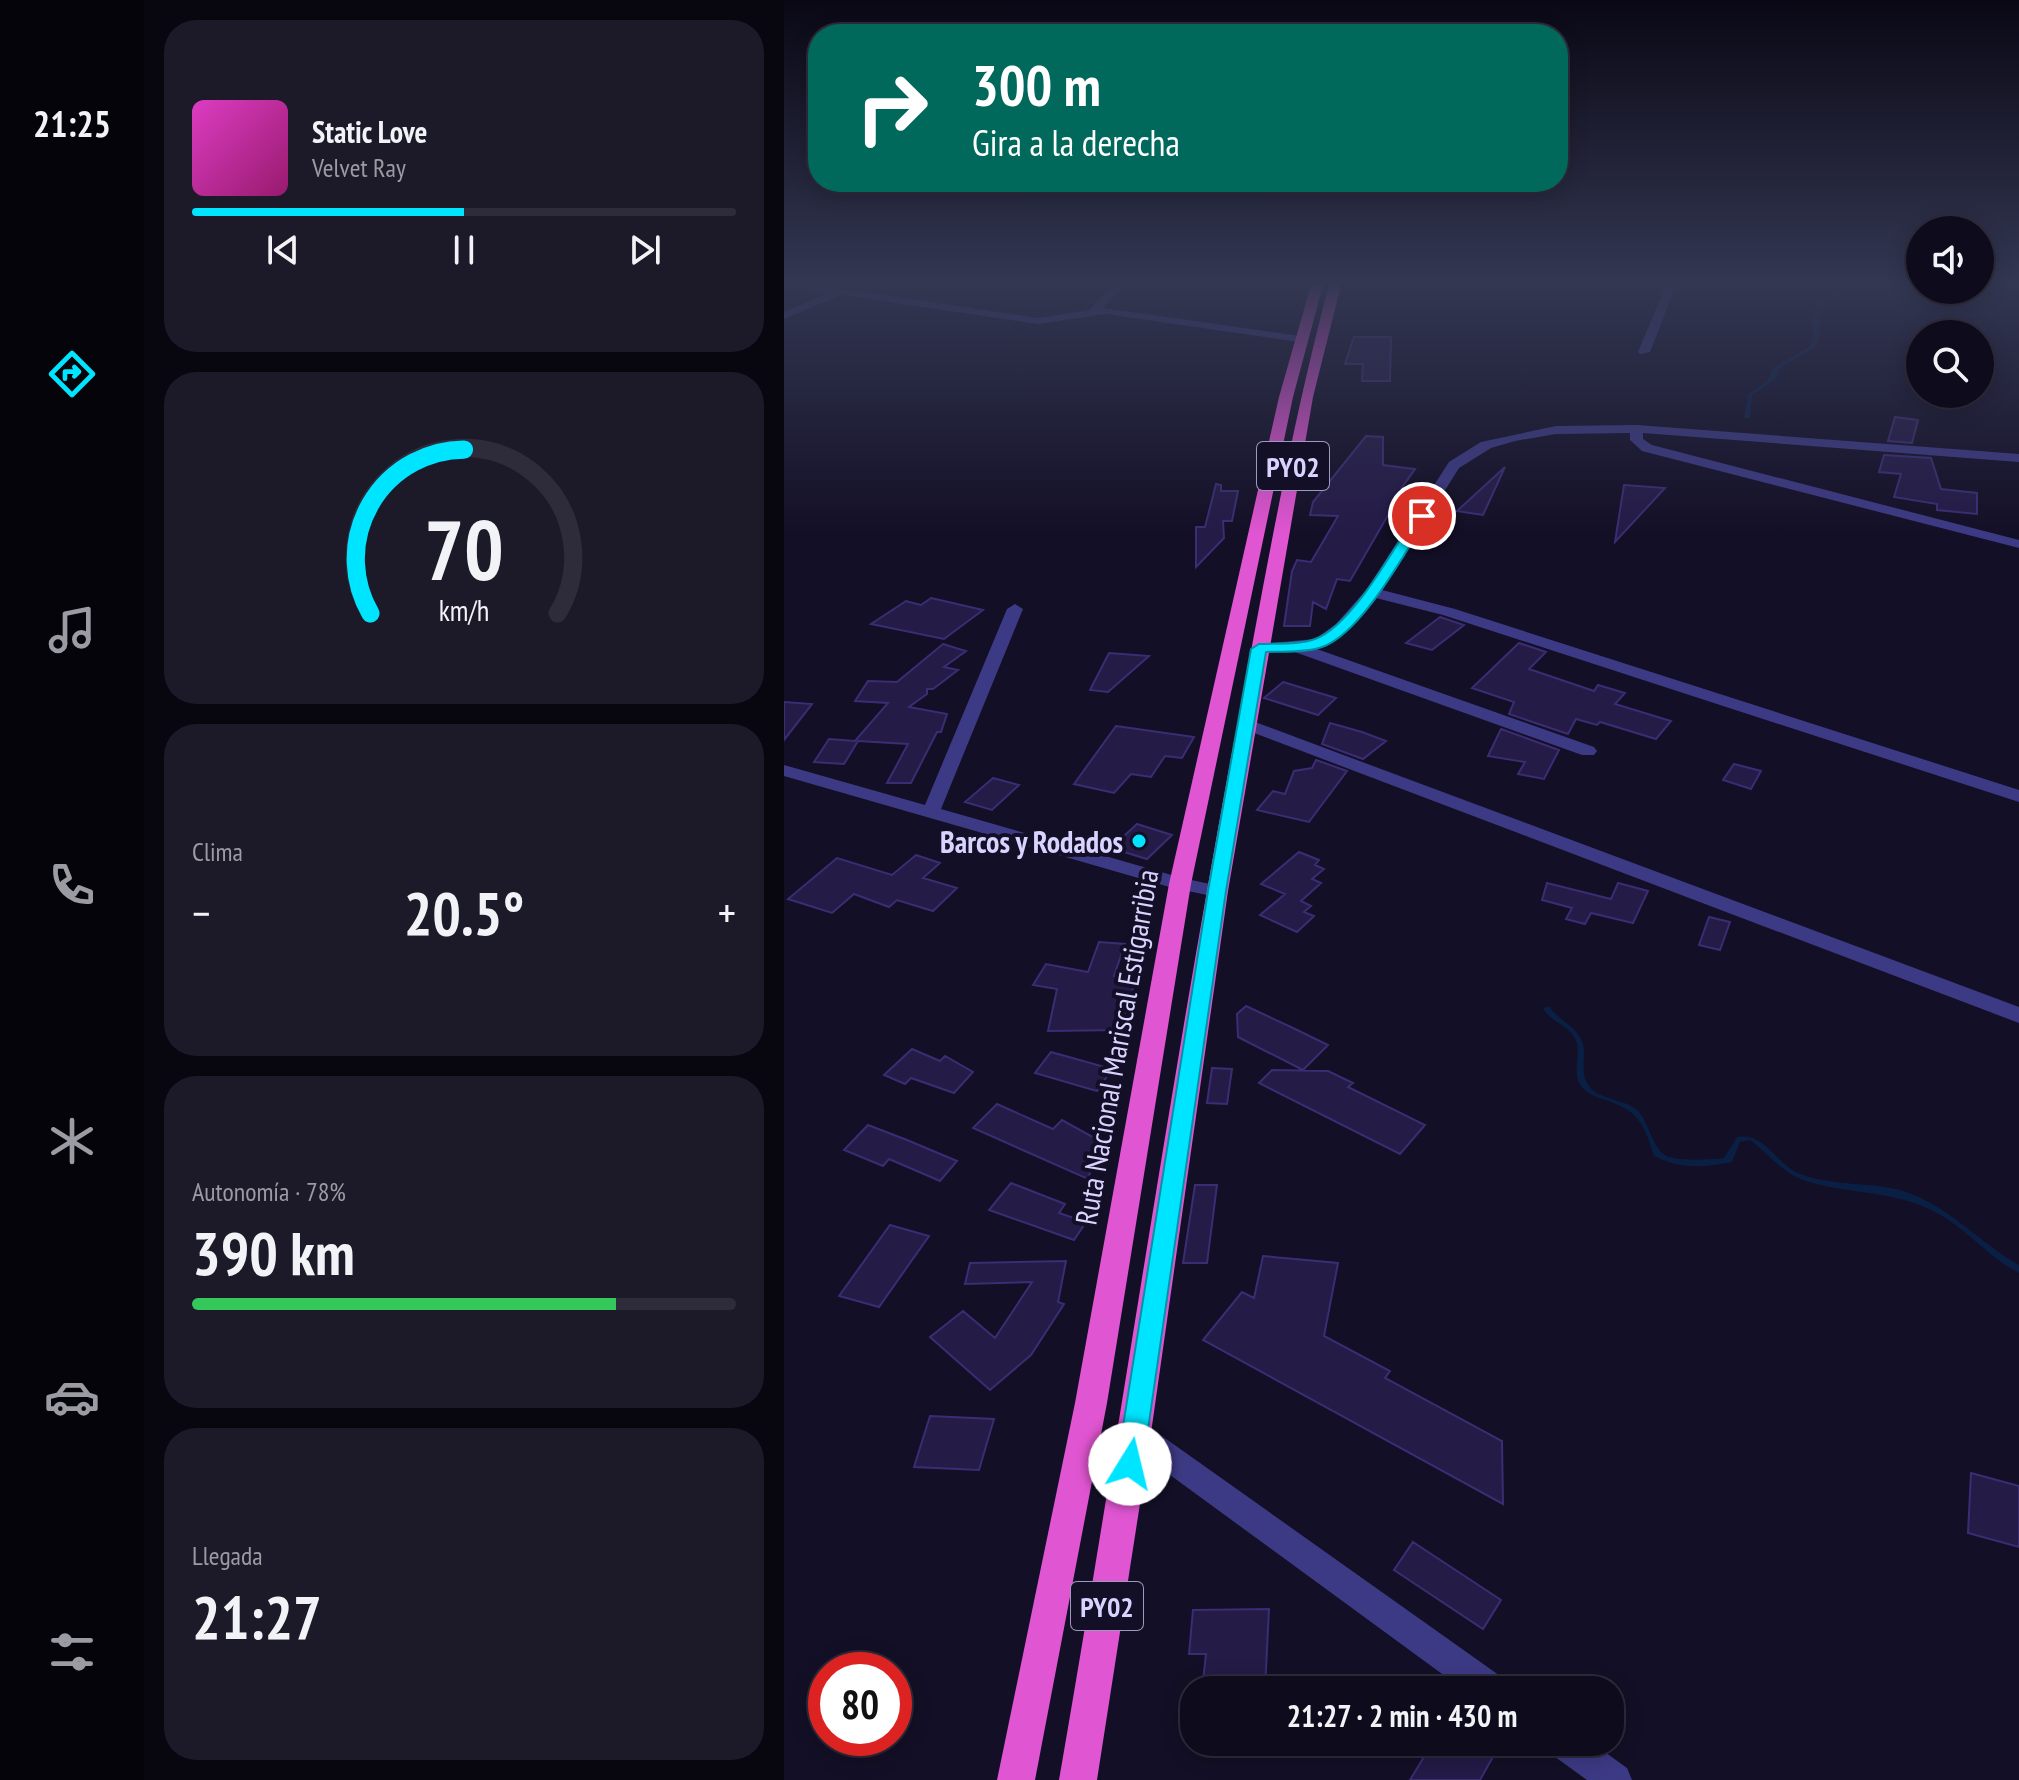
<!DOCTYPE html>
<html lang="es">
<head>
<meta charset="utf-8">
<style>
  :root { --surface:#0e0b1c; --page:#1c1929; --text:#f1f3f6; --muted:#9b9ba3; --line:#2e2b3b; --accent:#00e5ff }
  body { margin:0; font-family:"PT Sans Narrow",sans-serif; background:var(--page); color:var(--text); height:100vh; display:flex; flex-direction:column; font-size:30px; white-space:nowrap }
  * { box-sizing:border-box; margin:0 }
  p { font-size:26px; color:var(--muted) }
  .icon { flex:none; width:44px; height:44px; fill:none; stroke:currentColor; stroke-width:2; stroke-linecap:round; stroke-linejoin:round }
  .map { position:relative; flex:1; overflow:hidden }
  .sheet { display:flex; flex-direction:column; gap:20px; padding:20px; background:#08060f; width:640px }
  .sheet>* { flex:none }
  .banner { position:absolute; left:24px; top:24px; width:760px; height:168px; border-radius:32px; box-shadow:0 4px 20px #0003,0 0 0 2px var(--line); background:#00695c; color:#fff; overflow:hidden }
  .fabs { position:absolute; left:1122px; top:216px; display:grid; gap:16px }
  .fabs a { display:grid; place-items:center; width:88px; height:88px; border-radius:50%; background:var(--surface); box-shadow:0 4px 20px #0003,0 0 0 2px var(--line); font-size:40px }
  .speed { position:absolute; left:24px; top:1652px; display:flex; gap:16px; font-size:40px; font-weight:700; text-align:center }
  .speed>* { display:grid; place-content:center; width:104px; height:104px; border-radius:50%; background:var(--surface); box-shadow:0 4px 20px #0003,0 0 0 2px var(--line); line-height:1 }
  .speed .limit { border:12px solid #d22; background:#fff; color:#111 }
  .pin { position:absolute; display:grid; place-items:center; width:68px; height:68px; color:#fff; margin:-34px; border:4px solid #fff; border-radius:50%; box-shadow:0 2px 8px #0007 }
  .me { position:absolute; width:88px; margin:-44px; rotate:9deg; stroke-linejoin:round; filter:drop-shadow(0 0 6px #0008) }
  .turn { display:flex; align-items:center; gap:28px; height:168px; padding:0 32px; font-size:36px }
  .turn .icon { width:104px; height:104px; stroke-width:2.5 }
  .turn b { display:block; font-size:56px; line-height:68px }
  .big { font-size:60px; font-weight:700; line-height:1.1 }
  .sheet .card { flex:1; display:flex; flex-direction:column; justify-content:center; gap:12px; min-width:0; padding:0 28px; border-radius:32px; background:var(--page) }
  .sheet .dial { align-items:center; gap:0 }
  .dial svg { height:208px; overflow:visible; fill:none; stroke:var(--line); stroke-width:7; stroke-linecap:round; text-anchor:middle }
  .dial text { fill:var(--text); stroke:none }
  .song { display:flex; align-items:center; gap:24px }
  .cover { width:96px; height:96px; border-radius:12px; background:linear-gradient(135deg,hsl(310 70% 55%),hsl(320 70% 35%)) }
  .played { height:8px; border-radius:4px; background:linear-gradient(90deg,var(--accent) 50%,var(--line) 50%) }
  .keys { display:flex; justify-content:space-around; direction:ltr }
  .heat { display:flex; justify-content:space-between; align-items:center; font-size:44px; direction:ltr }
  .charge { height:12px; border-radius:6px; background:linear-gradient(90deg,#34c759 78%,var(--line) 0) }
  .trip { position:absolute; left:396px; top:1676px; width:444px; height:80px; border-radius:32px; background:var(--surface); box-shadow:0 4px 20px #0003,0 0 0 2px var(--line); font-weight:700; line-height:80px; text-align:center }
  main { display:flex; flex:1; min-height:0 }
  .tab-bar { display:flex; flex-direction:column; width:144px; justify-content:space-around; align-items:center; background:#06040b; color:var(--muted) }
  .tab-bar .icon { width:56px; height:56px }
  .tab-bar .active { color:var(--accent) }
  .tab-bar b { font-size:36px; color:var(--text) }
  .map>svg:first-child { display:block }
</style>
</head>
<body>
<main>
<nav class="tab-bar">
<b>21:25</b>
<svg class="icon active" aria-label="directions" viewBox="0 0 24 24"><path d="M12 3l9 9-9 9-9-9zM9 14v-3h6M13 9l2 2-2 2"/></svg>
<svg class="icon" aria-label="music" viewBox="0 0 24 24"><path d="M9 18V5l10-2v13"/><circle cx="6" cy="18" r="3"/><circle cx="16" cy="16" r="3"/></svg>
<svg class="icon" aria-label="phone" viewBox="0 0 24 24"><path d="M5 4h4l2 5-3 2q2 4 5 5l2-3 5 2v4C11 20 4 13 5 4z"/></svg>
<svg class="icon" aria-label="climate" viewBox="0 0 24 24"><path d="M12 3v18M4 7l16 10M4 17L20 7"/></svg>
<svg class="icon" aria-label="car" viewBox="0 0 24 24"><path d="M5 17H2v-5l4-1 3-4h7l3 4 3 1v5h-3M9 17h6M6 11h13"/><circle cx="7" cy="17" r="2"/><circle cx="17" cy="17" r="2"/></svg>
<svg class="icon" aria-label="filters" viewBox="0 0 24 24"><path d="M4 7h16M4 17h16"/><circle cx="9" cy="7" r="2"/><circle cx="15" cy="17" r="2"/></svg>
</nav>
<section class="sheet">
<div class="card">
<div class="song"><i class="cover"></i><div><b>Static Love</b><p>Velvet Ray</p></div></div>
<div class="played"></div>
<div class="keys"><svg class="icon" aria-label="previous" viewBox="0 0 24 24"><path d="M18 5L8 12l10 7zM5 5v14"/></svg><svg class="icon" aria-label="pause" viewBox="0 0 24 24"><path d="M8 5v14M16 5v14"/></svg><svg class="icon" aria-label="next" viewBox="0 0 24 24"><path d="M6 5l10 7-10 7zM19 5v14"/></svg></div>
</div>
<div class="card dial"><svg viewBox="0 0 100 80">
<path d="M14 69A42 42 0 1 1 86 69"/>
<path d="M14 69A42 42 0 0 1 50 6" stroke="#00e5ff"/>
<text x="50" y="56" font-size="32" font-weight="700">70</text>
<text x="50" y="72" font-size="11">km/h</text>
</svg></div>
<div class="card"><p>Clima</p>
<div class="heat"><a>−</a><b class="big">20.5°</b><a>+</a></div>
</div>
<div class="card"><p>Autonomía · 78%</p><b class="big">390 km</b><div class="charge"></div></div>
<div class="card"><p>Llegada</p><b class="big">21:27</b></div>
</section>
<div class="map">
<svg width="1235" height="1780" viewBox="0 0 1235 1780">
  <rect width="100%" height="100%" fill="#130f26"/>
  <path fill="#0a1f44" d="M 1062,285 L 1067,285 C 1044,298 1030,308 1037,336 L 1031,347 L 996,368 L 993,378 L 968,395 L 966,418 L 960,418 L 964,395 L 984,380 L 989,368 L 1026,346 L 1030,336 L 1028,321 L 1032,305 Z
    M 765,1006 C 774,1020 791,1025 798,1041 C 803,1054 796,1071 803,1083 C 813,1102 841,1097 855,1112 C 865,1123 870,1153 885,1157 C 902,1161 922,1160 940,1158 L 953,1137 C 980,1131 995,1168 1019,1175 C 1050,1186 1085,1182 1116,1190 C 1164,1204 1194,1242 1235,1265 L 1235,1273 C 1202,1256 1179,1224 1145,1209 C 1105,1190 1060,1194 1019,1180 C 997,1172 984,1153 966,1140 L 956,1142 L 948,1162 C 920,1168 896,1169 870,1156 C 859,1121 854,1111 819,1099 C 811,1097 803,1093 797,1086 C 788,1074 796,1057 793,1043 C 788,1025 766,1023 759,1008 Z"/>
  <path fill="#241b47" stroke="#3b2d73" stroke-width="2" d="M 570,337 L 607,337 L 606,381 L 578,381 L 579,364 L 561,364 Z
    M 1111,417 L 1134,420 L 1128,443 L 1104,441 Z
    M 582,436 L 599,437 L 599,465 L 631,469 L 617,489 L 623,490 L 607,510 L 566,581 L 553,579 L 542,609 L 529,602 L 526,626 L 500,626 L 508,571 L 513,560 L 527,562 L 554,516 L 526,515 L 529,502 Z
    M 1100,455 L 1147,458 L 1157,489 L 1193,493 L 1193,514 L 1153,510 L 1153,504 L 1110,497 L 1117,474 L 1095,472 Z
    M 721,467 L 699,515 L 673,511 Z
    M 432,484 L 437,485 L 437,491 L 454,491 L 448,521 L 439,521 L 440,538 L 412,567 L 412,527 L 421,527 Z
    M 840,485 L 881,488 L 831,542 Z
    M 147,598 L 199,610 L 160,639 L 87,624 L 122,601 L 137,605 Z
    M 656,617 L 680,625 L 648,650 L 622,643 Z
    M 735,643 L 762,652 L 745,669 L 810,691 L 814,685 L 841,693 L 831,704 L 887,721 L 872,739 L 816,722 L 813,725 L 792,719 L 784,734 L 725,714 L 730,702 L 688,688 Z
    M 159,644 L 182,651 L 160,667 L 174,670 L 149,689 L 143,689 L 143,694 L 125,707 L 163,714 L 157,732 L 153,732 L 127,783 L 103,783 L 124,744 L 74,741 L 60,764 L 30,762 L 45,739 L 71,741 L 104,703 L 71,701 L 84,681 L 113,682 Z
    M 325,653 L 365,656 L 324,692 L 306,690 Z
    M 499,682 L 552,698 L 534,715 L 480,698 Z
    M 0,702 L 28,704 L 0,740 Z
    M 546,723 L 578,732 L 602,741 L 579,759 L 538,744 Z
    M 332,726 L 410,737 L 398,758 L 381,756 L 367,777 L 347,774 L 330,793 L 290,784 Z
    M 717,729 L 775,750 L 760,779 L 734,774 L 741,762 L 704,756 Z
    M 532,760 L 563,771 L 525,822 L 473,810 L 489,791 L 501,794 L 510,771 L 528,768 Z
    M 950,764 L 977,771 L 967,789 L 939,780 Z
    M 209,778 L 235,785 L 208,810 L 181,802 Z
    M 353,824 L 388,835 L 363,859 L 327,848 Z
    M 515,852 L 535,860 L 531,865 L 540,869 L 528,879 L 537,883 L 517,901 L 527,906 L 520,912 L 530,916 L 513,932 L 476,915 L 501,894 L 477,884 Z
    M 132,855 L 156,863 L 139,878 L 173,888 L 149,911 L 113,900 L 105,907 L 70,894 L 48,913 L 4,899 L 53,858 L 108,875 Z
    M 763,883 L 827,899 L 834,883 L 864,891 L 849,923 L 807,913 L 801,924 L 782,919 L 788,908 L 758,900 Z
    M 925,917 L 946,922 L 936,950 L 915,945 Z
    M 315,942 L 341,944 L 330,976 L 354,980 L 344,998 L 338,1030 L 264,1031 L 273,989 L 249,985 L 262,964 L 304,972 Z
    M 462,1006 L 509,1028 L 544,1045 L 519,1070 L 454,1037 L 453,1014 Z
    M 128,1049 L 156,1061 L 161,1056 L 189,1072 L 170,1093 L 127,1078 L 121,1084 L 100,1075 Z
    M 267,1052 L 328,1069 L 313,1091 L 251,1073 Z
    M 428,1068 L 448,1069 L 443,1104 L 423,1103 Z
    M 488,1070 L 544,1071 L 569,1083 L 564,1087 L 641,1125 L 616,1154 L 475,1083 Z
    M 213,1104 L 269,1129 L 278,1120 L 316,1141 L 304,1179 L 189,1128 Z
    M 84,1125 L 123,1140 L 173,1161 L 156,1181 L 105,1159 L 99,1166 L 60,1150 Z
    M 227,1183 L 281,1204 L 275,1213 L 302,1222 L 290,1240 L 205,1210 Z
    M 411,1185 L 433,1185 L 423,1263 L 399,1263 Z
    M 106,1225 L 145,1236 L 95,1307 L 55,1296 Z
    M 479,1256 L 554,1263 L 540,1336 L 606,1371 L 601,1378 L 718,1441 L 719,1504 L 419,1340 L 458,1292 L 470,1298 Z
    M 282,1261 L 274,1302 L 280,1304 L 247,1355 L 206,1390 L 146,1337 L 179,1311 L 211,1338 L 248,1282 L 181,1284 L 186,1263 Z
    M 146,1416 L 210,1419 L 195,1470 L 130,1467 Z
    M 1187,1473 L 1235,1486 L 1235,1547 L 1184,1533 Z
    M 629,1542 L 717,1600 L 699,1629 L 610,1570 Z
    M 485,1609 L 481,1690 L 418,1690 L 422,1654 L 405,1654 L 409,1610 Z
    M 649,1742 L 690,1742 L 710,1755 L 696,1780 L 626,1780 Z"/>
  <g fill="none" stroke-linecap="round" stroke-linejoin="round">
    <path fill="#3d3a85" fill-rule="evenodd" d="M 6,285 L 31,285 L 254,318 L 305,310 L 329,285 L 340,285 L 319,308 L 516,336 L 522,339 L 516,342 L 322,314 L 254,324 L 57,295 L 0,319 L 0,312 L 44,293 Z
      M 882,285 L 892,285 L 866,352 L 856,354 L 854,352 Z
      M 853,425 L 1235,454 L 1235,462 L 859,433 L 859,439 L 868,445 L 1235,540 L 1235,548 L 858,451 L 846,440 L 846,433 L 772,434 L 731,441 L 707,448 L 675,468 L 598,590 L 671,609 L 1235,790 L 1235,802 L 659,615 L 592,598 C 576,617 557,644 530,648 L 810,747 L 813,751 L 810,755 L 798,755 L 508,651 L 475,654 L 467,649 L 475,644 L 531,639 L 552,624 L 583,589 L 665,462 L 697,442 L 772,426 Z
      M 231,604 L 239,609 L 157,809 L 398,878 L 440,887 L 443,891 L 440,895 L 433,897 L 389,888 L 0,776 L 0,765 L 141,805 L 223,609 Z
      M 463,719 L 1235,1007 L 1235,1023 L 457,728 L 454,724 L 457,720 Z
      M 351,1420 L 361,1424 L 719,1678 L 723,1690 L 680,1690 L 341,1442 L 337,1433 L 341,1424 Z
      M 762,1742 L 807,1742 L 843,1768 L 848,1780 L 803,1780 L 767,1754 Z"/>
    <path fill="#e055d1" fill-rule="evenodd" d="M 527,285 L 539,285 L 509,397 L 407,884 L 323,1403 L 251,1780 L 213,1780 L 291,1403 L 385,884 L 495,397 Z
      M 545,285 L 557,285 L 529,397 L 444,891 L 367,1433 L 313,1780 L 275,1780 C 336,1429 387,1076 453,726 C 481,578 506,431 545,285 Z"/>
  </g>
  <linearGradient id="sky" x2="0" y2="1"><stop stop-color="#0a0815"/><stop offset="0.53" stop-color="#333752"/><stop offset="1" stop-color="#333752" stop-opacity="0"/></linearGradient>
  <rect width="1235" height="534" fill="url(#sky)"/>
  <path fill="#00e5ff" stroke="#0095a6" stroke-width="2" d="M 638,512 L 644,516 C 622,551 578,633 538,647 C 522,653 499,651 482,652 L 442,891 L 359,1464 L 355,1473 L 346,1477 L 337,1473 L 333,1464 L 424,891 L 467,649 L 475,644 C 492,643 516,645 531,639 C 569,625 611,546 633,513 Z"/>
  <circle fill="#00e5ff" stroke="#130f26" stroke-width="3" cx="355" cy="841" r="8"/>
  <g text-anchor="middle" dominant-baseline="central" stroke-width="8" stroke-linejoin="round" paint-order="stroke">
    <g fill="#130f26" stroke="#9e99be" stroke-width="2">
      <rect x="473" y="442" width="72" height="48" rx="6"/>
      <rect x="287" y="1582" width="72" height="48" rx="6"/>
    </g>
    <g font-size="28" font-weight="bold" fill="#d9d4ff">
      <text x="509" y="466">PY02</text>
      <text x="323" y="1606">PY02</text>
    </g>
    <g font-size="30" font-weight="bold" fill="#d9d4ff" stroke="#130f26" text-anchor="end">
      <text x="339" y="841">Barcos y Rodados</text>
    </g>
    <g font-size="30" fill="#d9d4ff" stroke="#130f26">
      <text transform="translate(332 1047) rotate(-80)">Ruta Nacional Mariscal Estigarribia</text>
    </g>
  </g>
</svg>
<div class="fabs">
<a><svg class="icon" aria-label="sound" viewBox="0 0 24 24"><path d="M4 9h4l5-4v14l-5-4H4zM17 9q2 3 0 6"/></svg></a>
<a><svg class="icon" aria-label="search" viewBox="0 0 24 24"><circle cx="10" cy="10" r="6"/><path d="M15 15l6 6"/></svg></a>
</div>
<div class="speed"><div class="limit">80</div></div>
<div class="pin" style="left:638px;top:516px;background:#d93025"><svg class="icon" aria-label="arrive" viewBox="0 0 24 24"><path d="M6 21V4h12l-3 4 3 4H6"/></svg></div>
<svg class="me" style="left:346px;top:1464px" viewBox="-20 -20 40 40"><circle r="19" fill="#fff"/><path d="M0-13L10 11 0 6-10 11z" fill="#00e5ff"/></svg>
<div class="trip">21:27 · 2 min · 430 m</div>
<div class="banner">
<div class="turn"><svg class="icon" aria-label="right" viewBox="0 0 24 24"><path d="M7 20v-9h11M14 6l5 5-5 5"/></svg><div><b>300 m</b>Gira a la derecha</div></div>
</div>
</div>
</main>
</body>
</html>
